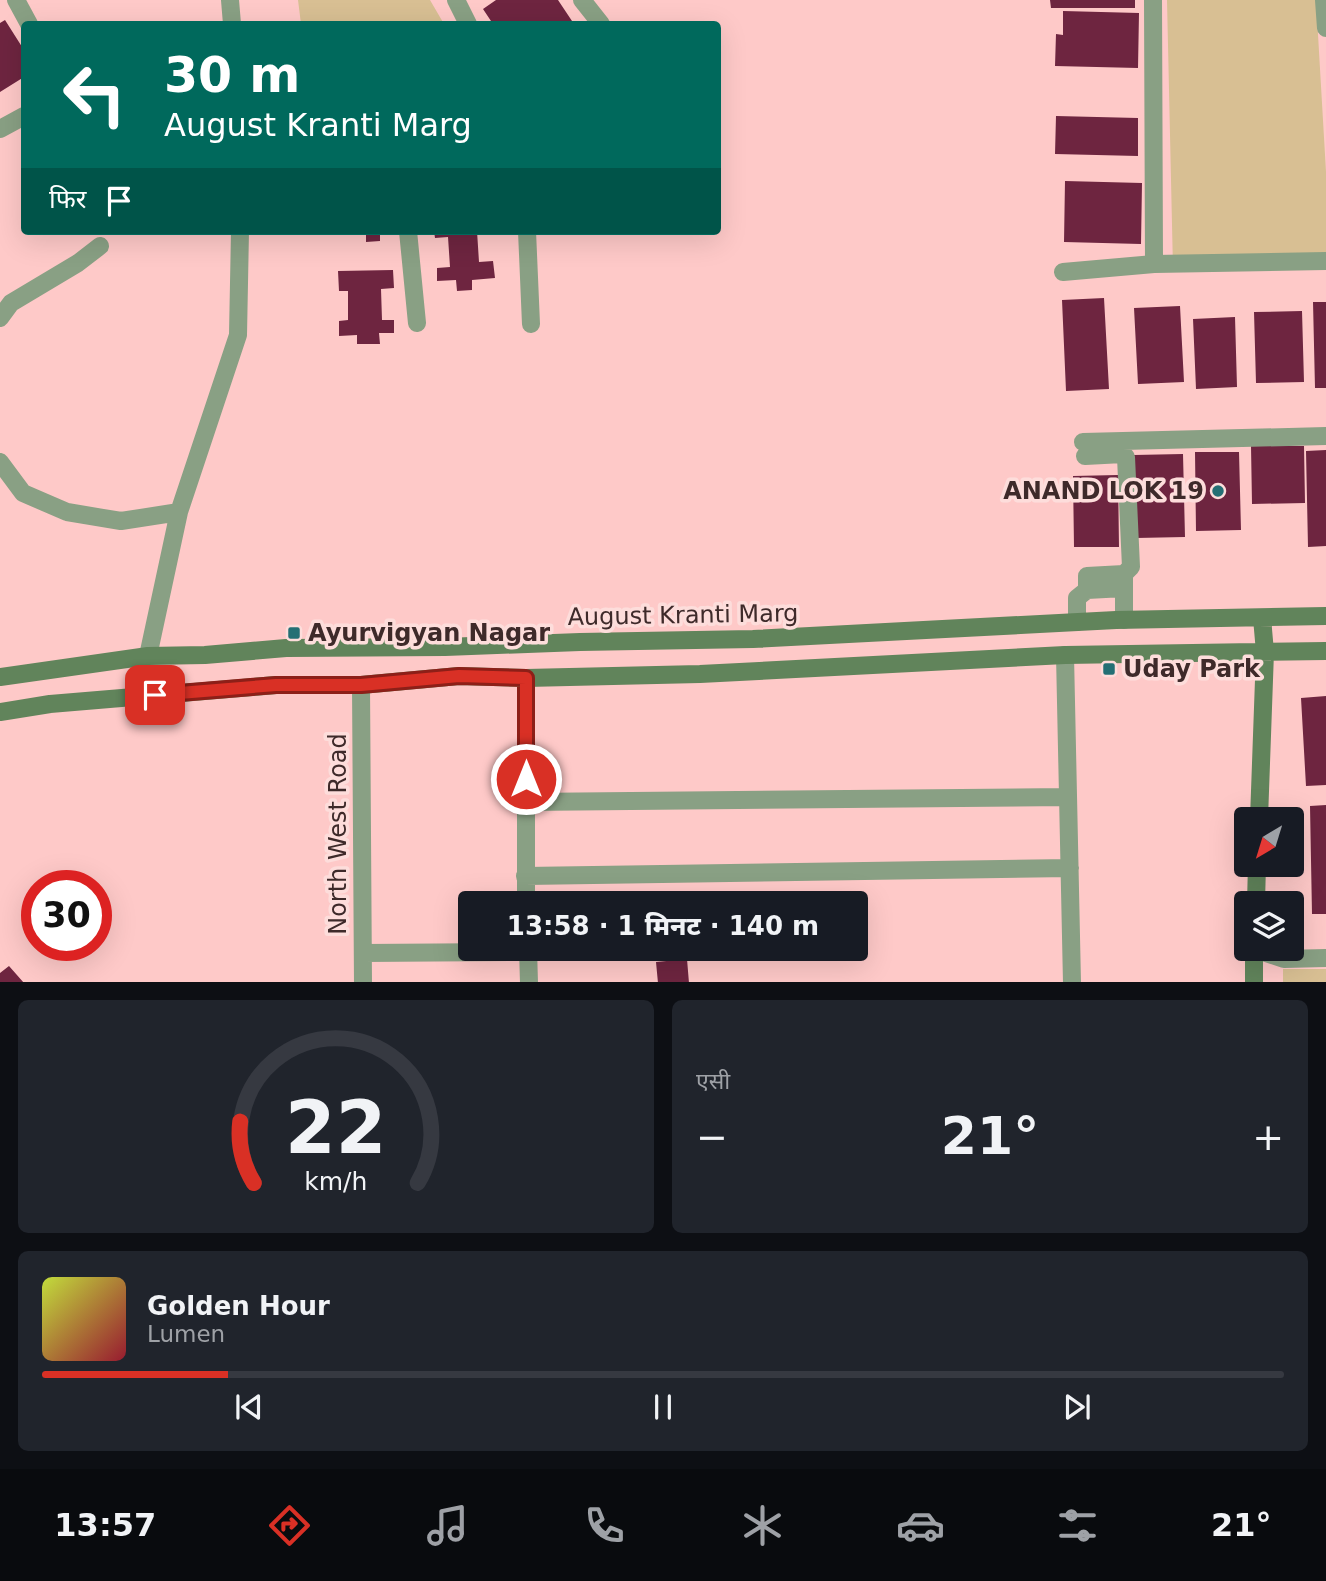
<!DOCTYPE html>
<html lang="hi">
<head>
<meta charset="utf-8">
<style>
  :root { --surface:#171b24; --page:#20242c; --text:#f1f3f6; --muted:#9ea1a6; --line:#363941; --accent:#d93025 }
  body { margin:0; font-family:"DejaVu Sans","Noto Sans Devanagari",sans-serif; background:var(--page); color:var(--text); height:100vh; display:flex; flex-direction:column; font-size:26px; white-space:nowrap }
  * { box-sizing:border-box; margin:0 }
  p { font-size:23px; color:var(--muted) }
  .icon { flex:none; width:38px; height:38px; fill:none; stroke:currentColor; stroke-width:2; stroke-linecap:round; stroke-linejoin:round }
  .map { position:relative; height:982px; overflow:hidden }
  .details { display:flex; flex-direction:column; gap:18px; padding:18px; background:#0d0f14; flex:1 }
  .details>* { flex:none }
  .hud { position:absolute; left:21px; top:21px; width:700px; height:214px; border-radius:7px; box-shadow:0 7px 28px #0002; background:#00695c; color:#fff; overflow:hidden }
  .needle { width:46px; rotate:218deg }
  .controls { position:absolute; left:1234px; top:807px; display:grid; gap:14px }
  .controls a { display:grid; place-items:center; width:70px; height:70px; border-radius:7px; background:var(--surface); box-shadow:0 7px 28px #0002; font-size:35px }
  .speed { position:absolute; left:21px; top:870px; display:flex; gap:14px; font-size:35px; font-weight:700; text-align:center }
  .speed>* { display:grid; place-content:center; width:91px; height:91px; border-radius:50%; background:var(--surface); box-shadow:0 7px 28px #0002; line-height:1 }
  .speed .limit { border:10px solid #d22; background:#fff; color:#111 }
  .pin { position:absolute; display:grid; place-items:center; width:60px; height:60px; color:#fff; margin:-30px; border-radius:14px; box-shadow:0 4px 10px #0006 }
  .me { position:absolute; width:77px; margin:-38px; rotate:0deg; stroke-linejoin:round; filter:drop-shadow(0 0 5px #0008) }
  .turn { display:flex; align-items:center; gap:24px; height:147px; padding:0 28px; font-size:32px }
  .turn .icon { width:91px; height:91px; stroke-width:2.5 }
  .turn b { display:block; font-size:49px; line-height:60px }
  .then { display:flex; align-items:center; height:66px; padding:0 28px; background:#0003; gap:14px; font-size:26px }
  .big { font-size:52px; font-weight:800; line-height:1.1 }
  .details .card { flex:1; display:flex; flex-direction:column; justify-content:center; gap:10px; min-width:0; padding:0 24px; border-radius:10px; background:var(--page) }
  .details .dial { align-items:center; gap:0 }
  .dial svg { height:182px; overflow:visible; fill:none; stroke:var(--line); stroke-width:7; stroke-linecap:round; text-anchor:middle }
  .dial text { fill:var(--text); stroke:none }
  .song { display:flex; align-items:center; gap:21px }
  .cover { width:84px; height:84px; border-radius:10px; background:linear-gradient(135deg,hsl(70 70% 55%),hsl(350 70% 35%)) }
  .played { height:7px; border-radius:4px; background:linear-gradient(90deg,var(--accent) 15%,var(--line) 15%) }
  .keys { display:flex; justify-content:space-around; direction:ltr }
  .heat { display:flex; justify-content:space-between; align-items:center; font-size:38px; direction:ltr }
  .details .tiles { flex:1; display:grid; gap:18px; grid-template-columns:1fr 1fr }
  .card:last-child { grid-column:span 2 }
  .trip { position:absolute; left:458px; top:891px; width:410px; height:70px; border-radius:7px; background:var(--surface); box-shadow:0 7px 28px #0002; font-weight:800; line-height:70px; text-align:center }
  .tabs { display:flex; height:112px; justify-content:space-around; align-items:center; background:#090b0e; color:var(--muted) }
  .tabs .icon { width:49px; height:49px }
  .tabs .selected { color:var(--accent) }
  .tabs b { font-size:32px; color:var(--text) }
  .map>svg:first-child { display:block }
</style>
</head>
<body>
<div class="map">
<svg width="1326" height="983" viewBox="0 0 1326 983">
  <rect width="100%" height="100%" fill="#fec9c8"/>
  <path fill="#d8bf93" d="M 298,0 L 430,0 L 444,24 L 301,24 Z
    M 1167,0 L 1316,0 L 1326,172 L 1326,256 L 1173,269 Z
    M 1283,969 L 1326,969 L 1326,982 L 1283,982 Z"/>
  <path fill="#6e2540" d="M 496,0 L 558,0 L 574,24 L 493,24 L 483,9 Z
    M 1050,0 L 1135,0 L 1135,8 L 1051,8 Z
    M 1063,11 L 1139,13 L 1138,68 L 1055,66 L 1056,34 L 1063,35 Z
    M 5,20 L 24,50 L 24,77 L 0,92 L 0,23 Z
    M 1056,116 L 1138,118 L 1138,156 L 1055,154 Z
    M 1065,181 L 1142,183 L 1141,244 L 1064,242 Z
    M 336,231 L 380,231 L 380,241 L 366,242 L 366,234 L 337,235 Z
    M 434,231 L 477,231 L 479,262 L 493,261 L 495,278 L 472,280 L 472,290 L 457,291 L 456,280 L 437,281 L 437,268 L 450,267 L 448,237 L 435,238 Z
    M 393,270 L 394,288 L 381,289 L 382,320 L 394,320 L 394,333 L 379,333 L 380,344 L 357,344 L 357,335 L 339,336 L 339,321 L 348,320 L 348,291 L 339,291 L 338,271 Z
    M 1104,298 L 1109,389 L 1066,391 L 1062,300 Z
    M 1313,302 L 1326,302 L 1326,388 L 1315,388 Z
    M 1180,306 L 1184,382 L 1138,384 L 1134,308 Z
    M 1302,311 L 1304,382 L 1256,383 L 1254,312 Z
    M 1235,317 L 1237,387 L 1196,389 L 1193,319 Z
    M 1251,446 L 1304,446 L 1305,503 L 1252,504 Z
    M 1326,450 L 1326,546 L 1308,547 L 1306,451 Z
    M 1195,452 L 1239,452 L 1241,530 L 1196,531 Z
    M 1183,454 L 1185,537 L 1136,538 L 1134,455 Z
    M 1118,475 L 1119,547 L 1074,547 L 1073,476 Z
    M 1326,696 L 1326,785 L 1306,786 L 1301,698 Z
    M 1326,805 L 1326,914 L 1312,914 L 1310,806 Z
    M 687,959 L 689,983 L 658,983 L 656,962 Z
    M 9,966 L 24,983 L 0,983 L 0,973 Z"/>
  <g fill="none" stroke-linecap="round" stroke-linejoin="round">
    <path stroke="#89a084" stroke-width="18" d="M 16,0 L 29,24
      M 230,0 L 232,24
      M 456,0 L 468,24
      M 582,0 L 601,24
      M 1153,0 L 1154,264
      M 1324,0 L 1326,28
      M 0,129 L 24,116
      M 408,231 L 417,323
      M 527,231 L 531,324
      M 1063,272 L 1154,264 L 1326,261
      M 0,318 L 11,303 L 78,263 L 100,246
      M 1083,442 L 1326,436
      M 1085,456 L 1123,454 L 1126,457 L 1131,567 L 1124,574 L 1124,588
      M 0,462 L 23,493 L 67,512 L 121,521 L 179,512
      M 1087,590 L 1087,576 L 1124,574
      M 1077,622 L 1077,598 L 1087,590 L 1124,588 L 1124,620
      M 1065,655 L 1072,983
      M 148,656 L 179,512 L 238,335 L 240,231
      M 526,678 L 526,903
      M 361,685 L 363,983
      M 525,802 L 1068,797
      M 525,876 L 1070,868
      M 528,948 L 529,983
      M 1254,949 L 1284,959 L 1326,958
      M 363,953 L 528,952"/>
    <path stroke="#61845b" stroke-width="18" d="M 0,677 L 148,656 L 205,655 L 286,648 L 445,647 L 580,642 L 753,639 L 1116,620 L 1326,616
      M 0,712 L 50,704 L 276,685 L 361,685 L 459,676 L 526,678 L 700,674 L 1065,655 L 1326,651
      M 1259,819 L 1265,652 L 1262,618
      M 1256,903 L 1257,864
      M 1254,948 L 1254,983"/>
  </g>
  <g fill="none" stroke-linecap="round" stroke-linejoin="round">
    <defs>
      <path id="route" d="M 155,695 L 276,685 L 361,685 L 459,676 L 526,678 L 526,779"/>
    </defs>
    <use href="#route" stroke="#8d1f18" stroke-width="18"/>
    <use href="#route" stroke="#d93025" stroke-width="12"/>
  </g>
  <g fill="#246f74" stroke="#fddddb" stroke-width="2.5">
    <circle cx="1218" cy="491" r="7"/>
    <rect x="287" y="626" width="14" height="14" rx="3.5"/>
    <rect x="1102" y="662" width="14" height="14" rx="3.5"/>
  </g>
  <g text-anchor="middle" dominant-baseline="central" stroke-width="7" stroke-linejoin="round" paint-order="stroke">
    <g font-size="24" font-weight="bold" fill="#3e2a2a" stroke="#fddddb" text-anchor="start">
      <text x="1204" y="491" text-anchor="end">ANAND LOK 19</text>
      <text x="308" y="633">Ayurvigyan Nagar</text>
      <text x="1123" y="669">Uday Park</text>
    </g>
    <g font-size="24" fill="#3e2a2a" stroke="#fddddb">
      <text transform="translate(683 615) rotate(-1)">August Kranti Marg</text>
      <text transform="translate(338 834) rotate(-90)">North West Road</text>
    </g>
  </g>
</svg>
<div class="controls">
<a><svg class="needle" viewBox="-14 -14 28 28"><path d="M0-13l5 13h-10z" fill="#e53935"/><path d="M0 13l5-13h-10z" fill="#9ea1a6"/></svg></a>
<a><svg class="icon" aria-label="layers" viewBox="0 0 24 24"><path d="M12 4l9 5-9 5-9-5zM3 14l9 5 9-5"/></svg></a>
</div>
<div class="speed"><div class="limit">30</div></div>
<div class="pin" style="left:155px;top:695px;background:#d93025"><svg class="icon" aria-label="arrive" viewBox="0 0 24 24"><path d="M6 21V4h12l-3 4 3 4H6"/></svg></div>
<svg class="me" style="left:526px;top:779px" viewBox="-20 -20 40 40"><circle r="17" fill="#d93025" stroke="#fff" stroke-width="3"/><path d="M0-11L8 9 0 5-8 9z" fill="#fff"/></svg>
<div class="trip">13:58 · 1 मिनट · 140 m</div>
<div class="hud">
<div class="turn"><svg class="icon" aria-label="left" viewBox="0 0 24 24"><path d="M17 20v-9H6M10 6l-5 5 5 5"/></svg><div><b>30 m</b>August Kranti Marg</div></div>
<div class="then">फिर<svg class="icon" aria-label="arrive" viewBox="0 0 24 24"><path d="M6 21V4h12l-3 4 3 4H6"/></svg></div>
</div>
</div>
<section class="details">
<div class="tiles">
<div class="card dial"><svg viewBox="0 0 100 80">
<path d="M14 69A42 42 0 1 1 86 69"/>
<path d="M14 69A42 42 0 0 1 8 42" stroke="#d93025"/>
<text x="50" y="56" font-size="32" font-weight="700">22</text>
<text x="50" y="72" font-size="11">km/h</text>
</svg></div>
<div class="card"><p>एसी</p>
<div class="heat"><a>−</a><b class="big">21°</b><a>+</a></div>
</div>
<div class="card">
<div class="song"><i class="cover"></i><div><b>Golden Hour</b><p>Lumen</p></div></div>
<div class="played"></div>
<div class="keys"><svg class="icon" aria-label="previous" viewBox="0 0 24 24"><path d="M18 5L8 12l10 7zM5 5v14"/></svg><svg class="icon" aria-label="pause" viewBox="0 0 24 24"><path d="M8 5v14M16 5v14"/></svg><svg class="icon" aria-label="next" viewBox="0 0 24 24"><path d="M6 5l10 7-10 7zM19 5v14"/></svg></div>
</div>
</div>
</section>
<nav class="tabs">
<b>13:57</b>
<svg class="icon selected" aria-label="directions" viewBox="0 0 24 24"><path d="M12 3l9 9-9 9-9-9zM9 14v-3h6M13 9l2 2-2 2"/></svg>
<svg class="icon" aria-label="music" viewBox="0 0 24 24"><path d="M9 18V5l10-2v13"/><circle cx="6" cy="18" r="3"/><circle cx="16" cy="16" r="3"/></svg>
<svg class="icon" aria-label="phone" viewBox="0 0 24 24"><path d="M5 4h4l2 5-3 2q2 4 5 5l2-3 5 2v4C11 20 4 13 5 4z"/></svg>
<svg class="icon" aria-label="climate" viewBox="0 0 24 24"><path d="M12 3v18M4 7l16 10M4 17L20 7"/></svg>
<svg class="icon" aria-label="car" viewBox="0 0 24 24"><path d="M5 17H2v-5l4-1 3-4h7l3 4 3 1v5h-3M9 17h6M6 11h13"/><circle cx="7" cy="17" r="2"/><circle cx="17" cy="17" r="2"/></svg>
<svg class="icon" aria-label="filters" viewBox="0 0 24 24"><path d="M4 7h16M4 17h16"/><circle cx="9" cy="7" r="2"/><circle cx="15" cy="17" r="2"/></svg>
<b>21°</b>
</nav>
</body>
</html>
